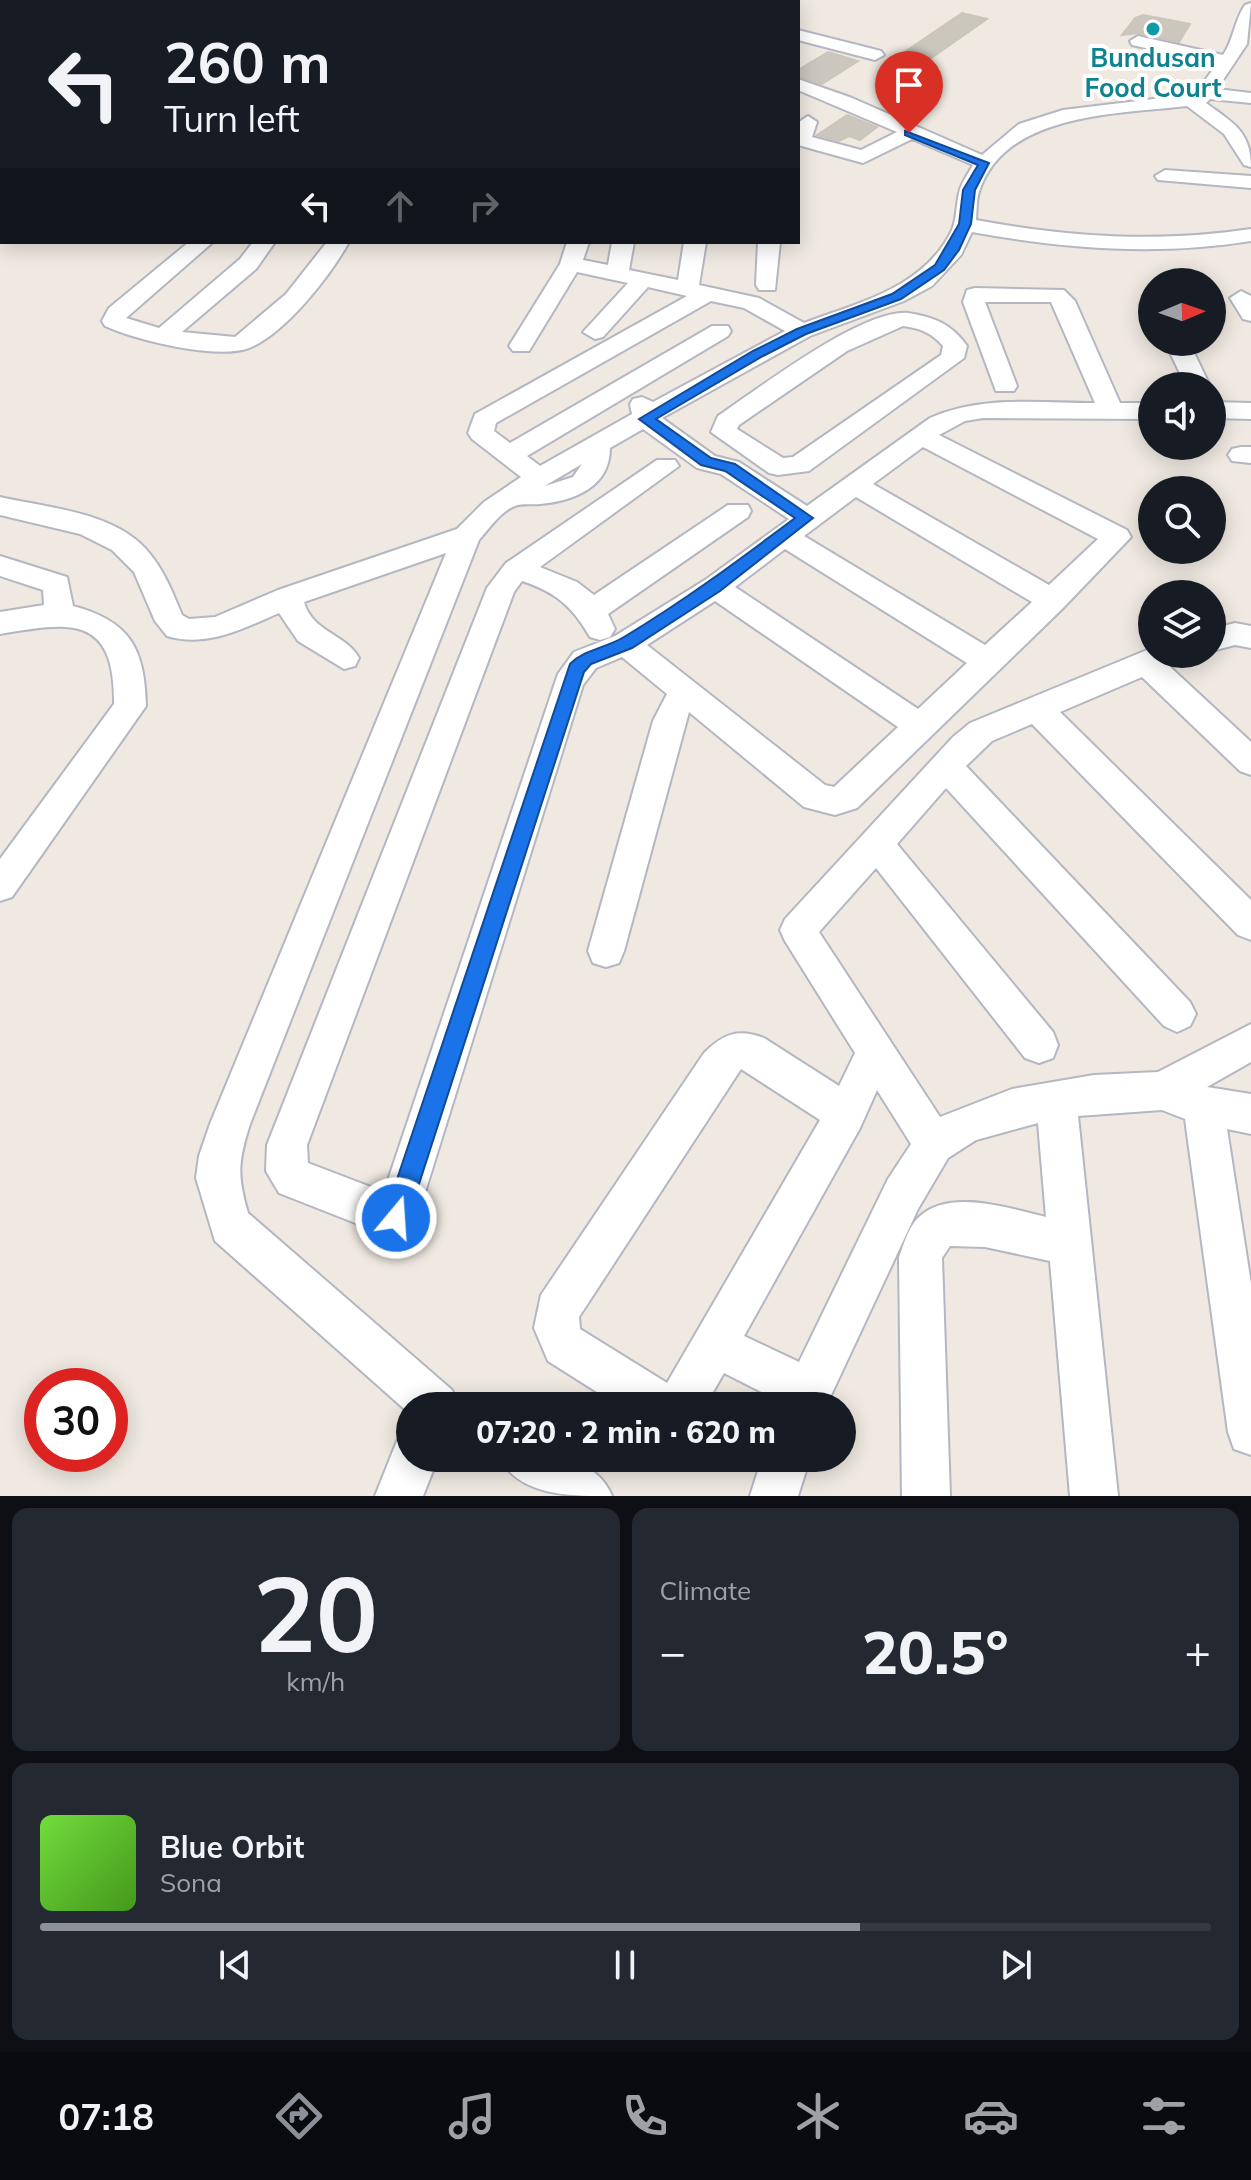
<!DOCTYPE html>
<html lang="en">
<head>
<meta charset="utf-8">
<style>
  :root { --surface:#171b24; --page:#242831; --text:#f1f3f6; --muted:#9ea1a6; --line:#363941; --accent:#8c9099 }
  body { margin:0; font-family:Mulish,sans-serif; background:var(--page); color:var(--text); height:100vh; display:flex; flex-direction:column; font-size:30px; white-space:nowrap }
  * { box-sizing:border-box; margin:0 }
  p { font-size:26px; color:var(--muted) }
  .icon { flex:none; width:44px; height:44px; fill:none; stroke:currentColor; stroke-width:2; stroke-linecap:round; stroke-linejoin:round }
  .map { position:relative; height:1496px; overflow:hidden }
  .side { display:flex; flex-direction:column; gap:12px; padding:12px; background:#0d0f14; flex:1 }
  .side>* { flex:none }
  .guide { position:absolute; left:0px; top:0px; width:800px; height:244px; box-shadow:0 4px 20px #0003; background:#171b24; color:var(--text); overflow:hidden }
  .needle { width:52px; rotate:88deg }
  .controls { position:absolute; left:1138px; top:268px; display:grid; gap:16px }
  .controls a { display:grid; place-items:center; width:88px; height:88px; border-radius:50%; background:var(--surface); box-shadow:0 4px 20px #0003; font-size:40px }
  .speed { position:absolute; left:24px; top:1368px; display:flex; gap:16px; font-size:40px; font-weight:700; text-align:center }
  .speed>* { display:grid; place-content:center; width:104px; height:104px; border-radius:50%; background:var(--surface); box-shadow:0 4px 20px #0003; line-height:1 }
  .speed .limit { border:12px solid #d22; background:#fff; color:#111 }
  .pin { position:absolute; display:grid; place-items:center; width:68px; height:68px; color:#fff; margin:-82px -34px; border-radius:50% 50% 50% 0; rotate:-45deg; box-shadow:0 0 8px #0007 }
  .pin .icon { rotate:45deg }
  .me { position:absolute; width:88px; margin:-44px; rotate:18deg; stroke-linejoin:round; filter:drop-shadow(0 0 6px #0008) }
  .turn { display:flex; align-items:center; gap:28px; height:168px; padding:0 32px; font-size:36px }
  .turn .icon { width:104px; height:104px; stroke-width:2.5 }
  .turn b { display:block; font-size:56px; line-height:68px }
  .lanes { display:flex; align-items:center; height:76px; padding:0 32px; background:#0003; justify-content:center; gap:40px; direction:ltr }
  .lanes .off { opacity:.35 }
  .big { font-size:60px; font-weight:800; line-height:1.1 }
  .side .card { flex:1; display:flex; flex-direction:column; justify-content:center; gap:12px; min-width:0; padding:0 28px; border-radius:16px; background:var(--page) }
  .side .dial { align-items:center; gap:0 }
  .dial b { font-size:104px; line-height:1 }
  .song { display:flex; align-items:center; gap:24px }
  .cover { width:96px; height:96px; border-radius:12px; background:linear-gradient(135deg,hsl(100 70% 55%),hsl(100 70% 35%)) }
  .played { height:8px; border-radius:4px; background:linear-gradient(90deg,var(--accent) 70%,var(--line) 70%) }
  .keys { display:flex; justify-content:space-around; direction:ltr }
  .heat { display:flex; justify-content:space-between; align-items:center; font-size:44px; direction:ltr }
  .side .tiles { flex:1; display:grid; gap:12px; grid-template-columns:1fr 1fr }
  .card:last-child { grid-column:span 2 }
  .trip { position:absolute; left:396px; top:1392px; width:460px; height:80px; border-radius:40px; background:var(--surface); box-shadow:0 4px 20px #0003; font-weight:800; line-height:80px; text-align:center }
  .dock { display:flex; height:128px; justify-content:space-around; align-items:center; background:#090b0e; color:var(--muted) }
  .dock .icon { width:56px; height:56px }
  .dock .selected { color:var(--accent) }
  .dock b { font-size:36px; color:var(--text) }
  .map>svg:first-child { display:block }
</style>
</head>
<body>
<div class="map">
<svg width="1251" height="1496" viewBox="0 0 1251 1496">
  <rect width="100%" height="100%" fill="#efe9e1"/>
  <path fill="#cbc7bf" stroke="#cbc5ba" stroke-width="2" d="M 962,13 L 987,19 L 910,73 L 884,66 Z
    M 1143,15 L 1190,24 L 1179,42 L 1139,33 L 1122,35 L 1135,18 Z
    M 828,52 L 858,61 L 822,84 L 798,76 L 798,70 Z
    M 847,115 L 877,127 L 860,140 L 849,136 L 839,141 L 817,135 Z"/>
  <g fill="none" stroke-linecap="round" stroke-linejoin="round">
    <defs>
      <path id="minor" d="M 197,0 L 214,0 L 196,2 Z
        M 228,0 L 245,0 L 227,2 Z
        M 397,0 L 413,0 L 396,2 Z
        M 728,0 L 745,0 L 727,2 Z
        M 1251,3 L 1247,44 L 1217,89 L 1251,93 L 1251,103 L 1210,99 L 1206,103 C 1233,123 1251,131 1251,167 L 1244,165 L 1224,134 L 1187,106 C 1121,114 1007,112 980,189 C 976,198 977,210 976,220 C 1068,237 1158,243 1251,229 L 1251,241 C 1157,256 1065,249 972,232 L 961,255 L 932,286 L 904,301 L 810,336 L 662,418 L 715,456 L 739,462 L 807,506 L 930,418 C 982,395 1040,403 1095,403 L 1051,302 L 985,302 L 1017,386 L 1014,391 L 996,391 L 963,302 L 967,290 L 975,288 L 1064,290 L 1075,301 L 1120,403 L 1152,403 L 1152,419 L 983,418 L 965,421 L 939,435 L 1127,530 L 1131,537 L 1063,608 L 857,808 L 835,815 L 804,807 L 689,712 L 624,951 L 619,963 L 606,967 L 593,963 L 588,951 L 653,721 L 667,694 L 622,657 L 596,668 L 583,685 L 417,1218 L 411,1233 L 396,1239 L 279,1193 L 266,1171 L 267,1145 L 487,588 L 506,563 L 657,460 L 675,460 L 679,466 L 540,567 L 577,582 L 594,595 L 728,505 L 748,505 L 751,511 L 748,517 L 608,614 L 615,629 L 610,637 L 600,640 L 590,637 C 573,607 556,592 522,581 L 514,592 L 307,1145 L 308,1163 L 384,1192 L 558,674 L 574,652 L 615,636 L 705,580 L 789,519 L 721,474 L 697,468 L 643,429 L 610,448 C 610,487 574,501 540,504 C 533,505 522,503 515,506 C 501,511 489,529 479,540 L 250,1124 C 238,1162 237,1175 248,1213 L 452,1390 L 459,1406 L 410,1406 L 410,1414 L 215,1241 L 196,1178 L 199,1156 L 210,1124 L 446,553 L 304,602 C 312,632 346,634 359,658 L 355,666 L 344,669 L 298,641 L 279,613 C 242,629 207,648 167,636 L 155,621 L 134,572 L 112,550 L 80,534 L 0,515 L 0,497 C 48,508 118,512 150,554 C 165,572 173,594 182,615 L 189,619 L 215,617 L 278,590 L 457,529 L 484,502 L 521,477 L 472,439 L 468,433 L 475,414 L 687,296 L 648,287 L 603,337 L 595,339 L 583,332 L 628,283 L 577,272 L 529,351 L 513,351 L 509,346 L 560,264 L 567,242 L 589,242 L 583,260 L 608,265 L 612,242 L 634,242 L 629,270 L 678,280 L 684,242 L 706,242 L 699,285 L 759,298 L 804,323 C 860,302 924,288 952,230 C 957,218 956,205 959,193 C 961,183 968,174 973,165 L 912,139 L 863,163 L 798,145 L 799,122 L 808,116 L 817,122 L 812,137 L 861,150 L 897,132 L 798,90 L 798,79 L 852,98 L 982,155 L 1019,124 L 1063,110 L 1195,94 L 1217,64 L 1132,45 L 1130,41 L 1138,36 L 1223,55 C 1234,39 1234,21 1245,5 ZM 711,301 L 744,308 L 785,331 L 653,402 L 642,397 L 633,399 L 630,404 L 632,414 L 540,466 L 527,456 L 728,336 L 731,331 L 728,326 L 712,326 L 510,443 L 494,431 L 496,423 ZM 923,447 L 1098,539 L 1049,585 L 873,484 ZM 582,464 L 573,477 L 545,486 L 548,484 ZM 856,497 L 1032,602 L 985,645 L 804,536 ZM 785,549 L 967,663 L 918,709 L 735,587 ZM 715,601 L 898,727 L 834,787 L 825,785 L 647,645 Z
        M 798,30 L 881,51 L 884,55 L 875,60 L 798,40 Z
        M 2,134 L 2,146 L 0,147 L 0,135 Z
        M 1165,170 L 1251,176 L 1251,188 L 1158,180 L 1155,176 Z
        M 189,242 L 213,242 L 126,318 L 159,328 L 240,259 L 253,242 L 275,242 L 256,269 L 182,332 L 235,337 L 286,294 L 327,242 L 349,242 C 330,276 285,334 249,348 C 216,360 136,340 105,326 L 102,321 L 109,308 Z
        M 758,242 L 780,242 L 775,290 L 759,290 L 756,285 Z
        M 1241,291 L 1251,296 L 1251,321 L 1243,319 L 1230,298 Z
        M 908,313 C 934,317 952,324 967,346 L 964,358 L 809,471 L 778,475 L 769,473 L 711,432 L 718,416 C 758,389 862,309 908,313 ZM 903,326 C 920,328 932,333 943,346 L 941,355 L 793,457 L 783,458 L 737,429 L 739,425 L 847,351 Z
        M 1165,342 L 1189,342 L 1210,386 L 1186,386 Z
        M 1212,402 L 1251,403 L 1251,419 L 1212,418 Z
        M 1241,447 L 1251,447 L 1251,463 L 1232,461 L 1228,455 L 1232,449 Z
        M 0,556 L 67,577 L 73,606 C 130,621 145,649 146,706 L 12,897 L 0,901 L 0,859 L 114,704 C 115,614 70,622 0,634 L 0,612 L 44,605 L 43,590 L 0,576 Z
        M 1235,623 L 1251,626 L 1251,648 L 1235,645 L 1212,651 L 1212,629 Z
        M 1152,648 L 1152,654 L 1181,654 L 1177,662 L 1168,665 L 1251,742 L 1251,775 L 1240,771 L 1142,677 L 1060,712 L 1251,900 L 1251,940 L 1238,935 L 1032,724 L 992,741 L 966,766 L 1190,1002 L 1196,1014 L 1190,1026 L 1177,1032 L 1164,1026 L 946,788 L 897,844 L 1053,1032 L 1058,1045 L 1053,1058 L 1039,1063 L 1025,1058 L 876,868 L 819,932 L 940,1117 L 1012,1089 L 1094,1075 L 1158,1072 L 1251,1024 L 1251,1062 L 1207,1087 L 1251,1094 L 1251,1134 L 1227,1129 L 1251,1284 L 1251,1455 L 1234,1449 L 1228,1432 L 1185,1119 L 1162,1110 L 1078,1116 L 1118,1496 L 1070,1496 L 1050,1261 L 985,1247 L 950,1246 L 942,1258 L 950,1496 L 902,1496 L 899,1257 C 904,1244 908,1228 918,1218 C 948,1187 1011,1209 1046,1217 L 1038,1123 L 976,1140 L 948,1158 L 918,1209 L 826,1406 L 779,1406 L 781,1402 L 724,1373 L 705,1406 L 619,1406 L 548,1361 L 534,1328 L 541,1295 L 704,1053 C 723,1034 738,1028 764,1038 L 839,1086 L 855,1053 L 785,941 L 780,930 L 785,919 L 953,737 L 970,723 ZM 741,1069 L 820,1120 L 667,1383 L 580,1329 L 579,1317 ZM 877,1090 L 911,1144 L 888,1179 L 799,1362 L 744,1336 L 860,1128 Z
        M 410,1436 L 410,1458 L 438,1458 L 423,1496 L 375,1496 L 397,1441 Z
        M 500,1458 C 542,1458 593,1451 612,1496 C 570,1496 519,1496 500,1458 Z
        M 762,1458 L 810,1458 L 798,1496 L 750,1496 Z"/>
    </defs>
    <use href="#minor" stroke="#b4b7c1" stroke-width="4"/>
    <use href="#minor" fill="#fff" fill-rule="evenodd"/>
  </g>
  <path fill="#1a73e8" stroke="#114b97" stroke-width="2" d="M 905,131 L 989,163 L 975,190 L 971,224 L 959,250 L 944,270 L 901,299 L 806,334 L 763,356 L 656,419 L 711,458 L 735,464 L 813,518 L 720,591 L 632,648 L 591,664 L 584,672 L 408,1218 L 404,1226 L 396,1230 L 387,1226 L 384,1218 L 570,664 C 585,649 606,648 624,637 C 684,601 739,560 795,518 L 725,471 L 701,465 L 639,419 L 753,351 L 797,329 L 892,294 L 935,265 L 959,224 L 963,190 L 978,165 L 905,135 Z"/>
  <circle fill="#0f9aa8" stroke="#fff" stroke-width="3" cx="1153" cy="29" r="8"/>
  <g text-anchor="middle" dominant-baseline="central" stroke-width="8" stroke-linejoin="round" paint-order="stroke">
    <g font-size="26" font-weight="bold" fill="#0d838f" stroke="#fff">
      <text x="1153" y="57">Bundusan<tspan x="1153" dy="30">Food Court</tspan></text>
    </g>
  </g>
</svg>
<div class="controls">
<a><svg class="needle" viewBox="-14 -14 28 28"><path d="M0-13l5 13h-10z" fill="#e53935"/><path d="M0 13l5-13h-10z" fill="#9ea1a6"/></svg></a>
<a><svg class="icon" aria-label="sound" viewBox="0 0 24 24"><path d="M4 9h4l5-4v14l-5-4H4zM17 9q2 3 0 6"/></svg></a>
<a><svg class="icon" aria-label="search" viewBox="0 0 24 24"><circle cx="10" cy="10" r="6"/><path d="M15 15l6 6"/></svg></a>
<a><svg class="icon" aria-label="layers" viewBox="0 0 24 24"><path d="M12 4l9 5-9 5-9-5zM3 14l9 5 9-5"/></svg></a>
</div>
<div class="speed"><div class="limit">30</div></div>
<div class="pin" style="left:909px;top:133px;background:#d93025"><svg class="icon" aria-label="arrive" viewBox="0 0 24 24"><path d="M6 21V4h12l-3 4 3 4H6"/></svg></div>
<svg class="me" style="left:396px;top:1218px" viewBox="-20 -20 40 40"><circle r="17" fill="#1a73e8" stroke="#fff" stroke-width="3"/><path d="M0-11L8 9 0 5-8 9z" fill="#fff"/></svg>
<div class="trip">07:20 · 2 min · 620 m</div>
<div class="guide">
<div class="turn"><svg class="icon" aria-label="left" viewBox="0 0 24 24"><path d="M17 20v-9H6M10 6l-5 5 5 5"/></svg><div><b>260 m</b>Turn left</div></div>
<div class="lanes"><svg class="icon" aria-label="left" viewBox="0 0 24 24"><path d="M17 20v-9H6M10 6l-5 5 5 5"/></svg><svg class="icon off" aria-label="ahead" viewBox="0 0 24 24"><path d="M12 20V5M6 11l6-6 6 6"/></svg><svg class="icon off" aria-label="right" viewBox="0 0 24 24"><path d="M7 20v-9h11M14 6l5 5-5 5"/></svg></div>
</div>
</div>
<section class="side">
<div class="tiles">
<div class="card dial"><b>20</b><p>km/h</p></div>
<div class="card"><p>Climate</p>
<div class="heat"><a>−</a><b class="big">20.5°</b><a>+</a></div>
</div>
<div class="card">
<div class="song"><i class="cover"></i><div><b>Blue Orbit</b><p>Sona</p></div></div>
<div class="played"></div>
<div class="keys"><svg class="icon" aria-label="previous" viewBox="0 0 24 24"><path d="M18 5L8 12l10 7zM5 5v14"/></svg><svg class="icon" aria-label="pause" viewBox="0 0 24 24"><path d="M8 5v14M16 5v14"/></svg><svg class="icon" aria-label="next" viewBox="0 0 24 24"><path d="M6 5l10 7-10 7zM19 5v14"/></svg></div>
</div>
</div>
</section>
<nav class="dock">
<b>07:18</b>
<svg class="icon selected" aria-label="directions" viewBox="0 0 24 24"><path d="M12 3l9 9-9 9-9-9zM9 14v-3h6M13 9l2 2-2 2"/></svg>
<svg class="icon" aria-label="music" viewBox="0 0 24 24"><path d="M9 18V5l10-2v13"/><circle cx="6" cy="18" r="3"/><circle cx="16" cy="16" r="3"/></svg>
<svg class="icon" aria-label="phone" viewBox="0 0 24 24"><path d="M5 4h4l2 5-3 2q2 4 5 5l2-3 5 2v4C11 20 4 13 5 4z"/></svg>
<svg class="icon" aria-label="climate" viewBox="0 0 24 24"><path d="M12 3v18M4 7l16 10M4 17L20 7"/></svg>
<svg class="icon" aria-label="car" viewBox="0 0 24 24"><path d="M5 17H2v-5l4-1 3-4h7l3 4 3 1v5h-3M9 17h6M6 11h13"/><circle cx="7" cy="17" r="2"/><circle cx="17" cy="17" r="2"/></svg>
<svg class="icon" aria-label="filters" viewBox="0 0 24 24"><path d="M4 7h16M4 17h16"/><circle cx="9" cy="7" r="2"/><circle cx="15" cy="17" r="2"/></svg>
</nav>
</body>
</html>
